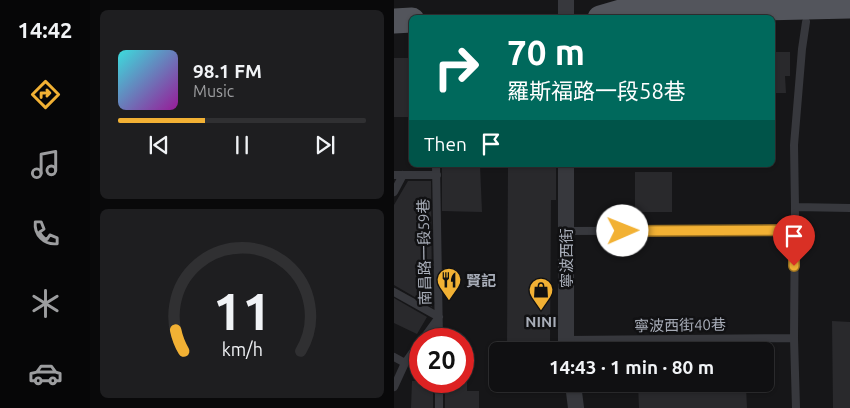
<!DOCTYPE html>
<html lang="en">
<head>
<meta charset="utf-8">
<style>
  :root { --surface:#101012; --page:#1e1e20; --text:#f1f3f6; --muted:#9c9d9f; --line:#303032; --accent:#f2b134 }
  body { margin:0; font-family:Ubuntu,"Noto Sans TC",sans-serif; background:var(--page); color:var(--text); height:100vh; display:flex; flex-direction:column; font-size:19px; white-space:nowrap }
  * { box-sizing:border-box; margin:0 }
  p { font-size:16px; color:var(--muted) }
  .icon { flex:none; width:28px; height:28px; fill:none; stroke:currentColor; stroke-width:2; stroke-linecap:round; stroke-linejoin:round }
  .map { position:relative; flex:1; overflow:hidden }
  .side { display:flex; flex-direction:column; gap:10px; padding:10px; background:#09090a; width:304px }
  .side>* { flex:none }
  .hud { position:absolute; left:15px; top:15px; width:366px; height:152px; border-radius:8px; box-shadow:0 1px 4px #0004,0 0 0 1px var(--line); background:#00695c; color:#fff; overflow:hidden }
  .speed { position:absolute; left:15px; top:328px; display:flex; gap:10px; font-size:25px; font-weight:700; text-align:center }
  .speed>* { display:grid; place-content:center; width:65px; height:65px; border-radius:50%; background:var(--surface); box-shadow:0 1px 4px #0004,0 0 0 1px var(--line); line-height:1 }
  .speed .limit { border:8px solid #d22; background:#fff; color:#111 }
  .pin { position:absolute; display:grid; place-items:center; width:42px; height:42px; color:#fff; margin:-51px -21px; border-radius:50% 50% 50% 0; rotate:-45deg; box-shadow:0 0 5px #0007 }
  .pin .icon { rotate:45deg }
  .me { position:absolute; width:55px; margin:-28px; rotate:89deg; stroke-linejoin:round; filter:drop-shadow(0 0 4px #0008) }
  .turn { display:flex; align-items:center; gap:18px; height:105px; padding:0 15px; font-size:22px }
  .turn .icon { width:65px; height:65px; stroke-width:2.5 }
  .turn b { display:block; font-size:35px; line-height:42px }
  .then { display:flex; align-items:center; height:48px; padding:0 15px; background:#0003; gap:10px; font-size:19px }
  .side .card { flex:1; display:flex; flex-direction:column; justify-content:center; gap:8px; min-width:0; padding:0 18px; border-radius:8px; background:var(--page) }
  .side .dial { align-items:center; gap:0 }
  .dial svg { height:130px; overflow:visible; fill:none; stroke:var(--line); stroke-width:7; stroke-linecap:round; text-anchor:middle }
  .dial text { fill:var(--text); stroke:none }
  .song { display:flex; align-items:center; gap:15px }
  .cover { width:60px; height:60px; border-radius:8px; background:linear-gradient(135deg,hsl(180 70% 55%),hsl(300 70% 35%)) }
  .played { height:5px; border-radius:2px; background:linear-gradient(90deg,var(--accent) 35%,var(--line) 35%) }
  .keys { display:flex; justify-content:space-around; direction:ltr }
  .trip { position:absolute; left:95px; top:342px; width:285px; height:50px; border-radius:8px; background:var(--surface); box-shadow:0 1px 4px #0004,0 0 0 1px var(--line); font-weight:600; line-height:50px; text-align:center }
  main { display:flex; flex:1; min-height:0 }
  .dock { display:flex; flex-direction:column; width:90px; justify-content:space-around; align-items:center; background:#060607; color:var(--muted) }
  .dock .icon { width:35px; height:35px }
  .dock .current { color:var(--accent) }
  .dock b { font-size:22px; color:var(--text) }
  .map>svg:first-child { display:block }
</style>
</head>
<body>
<main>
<nav class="dock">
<b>14:42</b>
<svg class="icon current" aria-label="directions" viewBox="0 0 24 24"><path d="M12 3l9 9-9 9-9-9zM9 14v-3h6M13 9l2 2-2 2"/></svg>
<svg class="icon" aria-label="music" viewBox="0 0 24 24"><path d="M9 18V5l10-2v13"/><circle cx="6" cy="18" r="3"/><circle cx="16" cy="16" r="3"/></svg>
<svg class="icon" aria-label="phone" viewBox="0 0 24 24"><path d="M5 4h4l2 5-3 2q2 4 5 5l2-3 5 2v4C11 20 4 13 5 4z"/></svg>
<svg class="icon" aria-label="climate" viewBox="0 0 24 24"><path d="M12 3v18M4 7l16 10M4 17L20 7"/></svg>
<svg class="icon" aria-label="car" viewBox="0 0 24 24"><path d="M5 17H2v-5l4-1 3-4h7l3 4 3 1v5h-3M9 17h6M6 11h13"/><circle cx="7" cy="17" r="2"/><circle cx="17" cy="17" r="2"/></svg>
</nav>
<section class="side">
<div class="card">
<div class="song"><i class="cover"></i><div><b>98.1 FM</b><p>Music</p></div></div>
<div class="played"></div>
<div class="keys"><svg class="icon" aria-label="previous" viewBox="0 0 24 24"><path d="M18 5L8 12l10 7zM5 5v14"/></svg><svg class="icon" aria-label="pause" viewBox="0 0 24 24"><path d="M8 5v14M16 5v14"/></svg><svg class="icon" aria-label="next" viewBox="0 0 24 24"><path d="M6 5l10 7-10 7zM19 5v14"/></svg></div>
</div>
<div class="card dial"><svg viewBox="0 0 100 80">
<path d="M14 69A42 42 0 1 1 86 69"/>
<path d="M14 69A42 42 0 0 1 9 56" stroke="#f2b134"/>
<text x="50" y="56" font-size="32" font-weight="700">11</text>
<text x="50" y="72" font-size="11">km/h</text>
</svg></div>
</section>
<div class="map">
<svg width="457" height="408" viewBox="0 0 457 408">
  <rect width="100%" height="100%" fill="#161618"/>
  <path fill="#29292c" d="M 379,52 L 396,52 L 396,76 L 391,76 L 392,93 L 379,93 Z
    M 0,58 L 18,58 L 18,109 L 16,109 L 16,117 L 0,117 Z
    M 48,165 L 86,165 L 88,212 L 48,211 Z
    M 114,165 L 162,165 L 162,200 L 157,200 L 156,347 L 113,346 Z
    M 241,172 L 278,172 L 278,212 L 241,212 Z
    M 14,181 L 37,181 L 38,307 L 0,285 L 0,205 Z
    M 0,298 L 33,317 L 23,334 L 0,323 Z
    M 438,321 L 457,322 L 457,408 L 439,408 Z
    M 18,381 L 39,381 L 39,408 L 17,408 Z
    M 51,381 L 73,381 L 73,391 L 85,391 L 85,408 L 51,408 Z
    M 244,384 L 293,384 L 293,389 L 352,387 L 353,408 L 245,408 Z"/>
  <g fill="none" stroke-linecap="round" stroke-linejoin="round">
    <path stroke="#37383d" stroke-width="8" d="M 42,165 L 45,339
      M 0,175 L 43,175
      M 0,192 L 9,175
      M 401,207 L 457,208
      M 172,231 L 400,230
      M 0,292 L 45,317 L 29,339
      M 172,340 L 400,338
      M 0,357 L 11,363
      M 0,387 L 11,363 L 26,342
      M 45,408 L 45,381
      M 402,408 L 400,338 L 401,207 L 400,145 L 408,49 L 412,22"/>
    <path stroke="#37383d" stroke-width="16" d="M 172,18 L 172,0
      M 172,165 L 172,340 L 174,351
      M 179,384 L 182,408"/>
    <path stroke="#53555c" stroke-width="25" d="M 206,18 L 230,11 L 457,6
      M 0,21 L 18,20"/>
  </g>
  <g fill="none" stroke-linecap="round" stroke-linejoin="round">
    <defs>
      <path id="route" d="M 229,231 L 400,230 L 400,266"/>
    </defs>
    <use href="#route" stroke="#9d7322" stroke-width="12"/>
    <use href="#route" stroke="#f2b134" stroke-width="9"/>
  </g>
  <defs>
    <symbol id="restaurant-pin" viewBox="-11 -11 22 30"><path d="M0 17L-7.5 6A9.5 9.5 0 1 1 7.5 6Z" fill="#f2b134" stroke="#111113"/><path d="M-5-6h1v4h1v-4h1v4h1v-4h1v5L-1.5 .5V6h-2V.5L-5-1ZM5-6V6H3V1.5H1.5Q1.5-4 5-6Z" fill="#111"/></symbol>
    <symbol id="shop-pin" viewBox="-11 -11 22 30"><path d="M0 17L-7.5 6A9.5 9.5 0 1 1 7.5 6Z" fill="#f2b134" stroke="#111113"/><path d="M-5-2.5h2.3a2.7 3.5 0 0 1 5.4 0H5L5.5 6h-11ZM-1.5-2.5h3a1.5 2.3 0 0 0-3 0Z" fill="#111"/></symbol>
  </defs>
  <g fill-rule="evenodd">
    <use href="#restaurant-pin" x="41" y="266" width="28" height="38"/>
    <use href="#shop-pin" x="133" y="276" width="28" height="38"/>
  </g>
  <g text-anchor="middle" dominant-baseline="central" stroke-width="5" stroke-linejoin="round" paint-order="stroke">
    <g font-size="15" fill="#a8adb8" stroke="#111113">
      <text transform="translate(30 252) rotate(-91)">南昌路一段59巷</text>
      <text transform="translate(172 258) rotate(-90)">寧波西街</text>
      <text transform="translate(286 325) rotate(-1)">寧波西街40巷</text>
    </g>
    <g font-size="15" font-weight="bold" fill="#a8adb8" stroke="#111113" text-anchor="start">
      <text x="72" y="280">賢記</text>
      <text x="147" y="321" text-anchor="middle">NINI</text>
    </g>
  </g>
</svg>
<div class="speed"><div class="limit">20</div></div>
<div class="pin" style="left:400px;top:266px;background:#d93025"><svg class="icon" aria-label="arrive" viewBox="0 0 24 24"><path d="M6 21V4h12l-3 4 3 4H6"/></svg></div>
<svg class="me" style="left:229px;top:231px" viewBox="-20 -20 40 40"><circle r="19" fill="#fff"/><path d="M0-13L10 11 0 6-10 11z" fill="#f2b134"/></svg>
<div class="trip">14:43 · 1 min · 80 m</div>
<div class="hud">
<div class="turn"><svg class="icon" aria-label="right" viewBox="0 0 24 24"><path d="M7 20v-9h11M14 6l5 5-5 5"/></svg><div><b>70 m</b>羅斯福路一段58巷</div></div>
<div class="then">Then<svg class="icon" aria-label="arrive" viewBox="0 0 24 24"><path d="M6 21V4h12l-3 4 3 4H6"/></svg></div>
</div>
</div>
</main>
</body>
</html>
